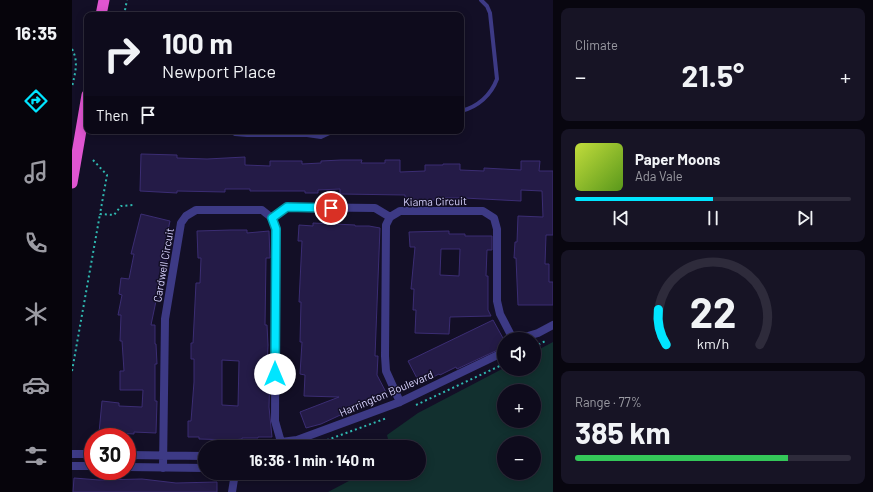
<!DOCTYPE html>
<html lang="en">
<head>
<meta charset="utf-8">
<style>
  :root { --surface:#0e0b1c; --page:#171425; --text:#f1f3f6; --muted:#9b9ba3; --line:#2e2b3b; --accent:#00e5ff }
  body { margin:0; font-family:Barlow,sans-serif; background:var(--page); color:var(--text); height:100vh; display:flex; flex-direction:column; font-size:15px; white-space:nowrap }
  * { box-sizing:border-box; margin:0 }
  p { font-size:13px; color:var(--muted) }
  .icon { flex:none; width:22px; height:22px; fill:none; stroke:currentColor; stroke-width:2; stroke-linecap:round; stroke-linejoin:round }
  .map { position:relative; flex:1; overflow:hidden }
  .panel { display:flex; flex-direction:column; gap:8px; padding:8px; background:#08060f; width:320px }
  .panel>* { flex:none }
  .hud { position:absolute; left:12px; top:12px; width:380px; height:122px; border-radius:8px; box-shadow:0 2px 10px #0003,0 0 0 1px var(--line); background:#0e0b1c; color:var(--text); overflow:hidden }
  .tools { position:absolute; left:425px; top:332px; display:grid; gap:8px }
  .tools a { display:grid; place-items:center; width:44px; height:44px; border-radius:50%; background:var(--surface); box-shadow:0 2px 10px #0003,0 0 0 1px var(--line); font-size:20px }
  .speed { position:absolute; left:12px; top:428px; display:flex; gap:8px; font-size:20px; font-weight:700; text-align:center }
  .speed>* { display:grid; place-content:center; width:52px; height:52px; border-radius:50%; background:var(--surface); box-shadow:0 2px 10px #0003,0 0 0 1px var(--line); line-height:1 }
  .speed .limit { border:6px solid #d22; background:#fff; color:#111 }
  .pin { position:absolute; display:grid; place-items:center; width:34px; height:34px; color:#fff; margin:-17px; border:2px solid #fff; border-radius:50%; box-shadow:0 1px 4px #0007 }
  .me { position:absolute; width:44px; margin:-22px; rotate:0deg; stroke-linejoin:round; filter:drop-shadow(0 0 3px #0008) }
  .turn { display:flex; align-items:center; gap:14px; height:84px; padding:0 12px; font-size:18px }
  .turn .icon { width:52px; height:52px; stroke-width:2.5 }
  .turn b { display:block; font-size:28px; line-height:34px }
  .then { display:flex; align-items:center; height:38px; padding:0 12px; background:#0003; gap:8px; font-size:15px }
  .big { font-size:30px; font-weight:700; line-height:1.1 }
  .panel .widget { flex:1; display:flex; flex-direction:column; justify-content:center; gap:6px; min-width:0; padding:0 14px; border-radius:8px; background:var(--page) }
  .panel .dial { align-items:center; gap:0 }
  .dial svg { height:104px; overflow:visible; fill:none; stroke:var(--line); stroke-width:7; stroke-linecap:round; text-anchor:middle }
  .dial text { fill:var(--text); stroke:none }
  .song { display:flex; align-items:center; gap:12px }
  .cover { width:48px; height:48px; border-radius:6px; background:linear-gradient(135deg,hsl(70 70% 55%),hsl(90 70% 35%)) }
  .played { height:4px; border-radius:2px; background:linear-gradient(90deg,var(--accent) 50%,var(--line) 50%) }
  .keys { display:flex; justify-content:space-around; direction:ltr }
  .heat { display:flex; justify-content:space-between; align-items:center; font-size:22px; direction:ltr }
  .charge { height:6px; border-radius:3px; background:linear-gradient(90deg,#34c759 77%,var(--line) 0) }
  .trip { position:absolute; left:126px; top:440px; width:228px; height:40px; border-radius:20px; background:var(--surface); box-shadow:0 2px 10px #0003,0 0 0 1px var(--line); font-weight:700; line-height:40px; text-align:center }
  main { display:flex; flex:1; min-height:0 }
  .menu { display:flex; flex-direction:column; width:72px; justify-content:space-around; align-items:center; background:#06040b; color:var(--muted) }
  .menu .icon { width:28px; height:28px }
  .menu .on { color:var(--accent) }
  .menu b { font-size:18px; color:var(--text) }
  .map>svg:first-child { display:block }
</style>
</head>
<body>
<main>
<nav class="menu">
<b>16:35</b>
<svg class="icon on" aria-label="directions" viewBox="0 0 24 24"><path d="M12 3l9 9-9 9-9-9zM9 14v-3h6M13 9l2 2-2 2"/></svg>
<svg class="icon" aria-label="music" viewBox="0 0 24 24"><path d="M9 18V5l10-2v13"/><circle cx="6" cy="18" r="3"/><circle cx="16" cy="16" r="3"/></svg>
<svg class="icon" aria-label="phone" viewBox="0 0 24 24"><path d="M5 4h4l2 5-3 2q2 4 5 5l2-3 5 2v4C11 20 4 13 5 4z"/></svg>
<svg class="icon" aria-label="climate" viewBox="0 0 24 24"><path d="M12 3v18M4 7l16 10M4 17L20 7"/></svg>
<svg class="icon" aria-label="car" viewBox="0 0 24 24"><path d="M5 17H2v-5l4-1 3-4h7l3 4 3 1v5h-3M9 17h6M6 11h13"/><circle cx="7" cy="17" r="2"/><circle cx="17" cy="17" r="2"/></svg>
<svg class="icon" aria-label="filters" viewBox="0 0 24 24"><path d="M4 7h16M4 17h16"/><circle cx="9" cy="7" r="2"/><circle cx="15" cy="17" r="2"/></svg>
</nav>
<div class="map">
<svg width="481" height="492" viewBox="0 0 481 492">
  <rect width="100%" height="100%" fill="#130f26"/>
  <path fill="#12302f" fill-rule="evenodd" d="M 481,342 L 481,492 L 256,492 L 292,473 L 347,473 L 347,447 L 318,447 L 315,435 L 346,413 L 432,368 L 462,369 L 462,352 ZM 432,391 L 462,391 L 462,421 L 432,421 ZM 432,443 L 462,443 L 462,473 L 432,473 Z"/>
  <path fill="#241b47" stroke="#3b2d73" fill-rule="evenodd" d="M 69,154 L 105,155 L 105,158 L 135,159 L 173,157 L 173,165 L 198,166 L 198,161 L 230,161 L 230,164 L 249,163 L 249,161 L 269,160 L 290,160 L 289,163 L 313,163 L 313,160 L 328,160 L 328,172 L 353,171 L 353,165 L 371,165 L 371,164 L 388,164 L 388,170 L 412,171 L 412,168 L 449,170 L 449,161 L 468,161 L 467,171 L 481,171 L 481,235 L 474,235 L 473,264 L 477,264 L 477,282 L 481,282 L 481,305 L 446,305 L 444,258 L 442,258 L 443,242 L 445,242 L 446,216 L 471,217 L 470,191 L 449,190 L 449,201 L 392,198 L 369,198 L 369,200 L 333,200 L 333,195 L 268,194 L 268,189 L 246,190 L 246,193 L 233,193 L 233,191 L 178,191 L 178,189 L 153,189 L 153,192 L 105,191 L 105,193 L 68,191 Z
    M 69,214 L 98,221 L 93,244 L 98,245 L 89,285 L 87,301 L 84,301 L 79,325 L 83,325 L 83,344 L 84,344 L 85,364 L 83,364 L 83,401 L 85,401 L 84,433 L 62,432 L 62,434 L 44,433 L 44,435 L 27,433 L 30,401 L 47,403 L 47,406 L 70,407 L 71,390 L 48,390 L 48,371 L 52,371 L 50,341 L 48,341 L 49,315 L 46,315 L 50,295 L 47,294 L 49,278 L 57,279 L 62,254 L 59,254 Z
    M 241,223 L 283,225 L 283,226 L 297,226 L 308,228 L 303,356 L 306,356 L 305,375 L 316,396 L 293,406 L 292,404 L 249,424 L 234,428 L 228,412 L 267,397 L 232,396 L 233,375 L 228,374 L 230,342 L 228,342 L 229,302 L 227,302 L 230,241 L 226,241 L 227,225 L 241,226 Z
    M 159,230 L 175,230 L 175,233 L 197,231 L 198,258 L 194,258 L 193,325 L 195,325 L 196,345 L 195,367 L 198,368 L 197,407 L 200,437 L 186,437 L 186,438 L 170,438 L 170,439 L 161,440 L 127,439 L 127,437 L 116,437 L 116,421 L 119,421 L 122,382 L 122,359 L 119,359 L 119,343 L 121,343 L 124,283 L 128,283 L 129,258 L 126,258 L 125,231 ZM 150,360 L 167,361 L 166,406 L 150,405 Z
    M 377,231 L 377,234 L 393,234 L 393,236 L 420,236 L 420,250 L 415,250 L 414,276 L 416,276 L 416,310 L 419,316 L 378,317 L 377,334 L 343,333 L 344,310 L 341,310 L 342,289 L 339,289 L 343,247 L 338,247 L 337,232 ZM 369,249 L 388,249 L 387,276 L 368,275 Z
    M 421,320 L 432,340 L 432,347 L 385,369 L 384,367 L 368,375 L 367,374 L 348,384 L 336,361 Z
    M 2,478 L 27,480 L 70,479 L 104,483 L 145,482 L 145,492 L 1,492 Z"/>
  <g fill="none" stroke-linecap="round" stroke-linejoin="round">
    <path stroke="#2fb8b0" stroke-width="2" stroke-dasharray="2 3" stroke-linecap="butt" d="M 52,15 L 55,0
      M 0,49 C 7,62 3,73 0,87
      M 21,160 L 35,175 L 28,214 L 42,215 L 49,206 L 61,205
      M 462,347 L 475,340
      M 0,371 L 28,214
      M 344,405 L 432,364
      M 236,447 L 315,418
      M 24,475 L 51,475
      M 138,476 L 153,478"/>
    <path stroke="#3d3a85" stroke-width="4" d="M 389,111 C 406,107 419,95 425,79 L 418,13 L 415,6 L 409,0
      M 157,131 L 163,134 L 175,135 L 235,135 L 249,137 L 262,131"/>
    <path stroke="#3d3a85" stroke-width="8" d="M 200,218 L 215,207 L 303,208 L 318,217
      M 446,339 L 466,333 L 481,325
      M 328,402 L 314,371 L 313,356 L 314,225 L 318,217 L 328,211 L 411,211 L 422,218 L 425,229 L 425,301 L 428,314 L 441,339
      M 202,447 L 209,442 L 225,440 L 328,402 L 432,352
      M 0,454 L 21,454
      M 55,455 L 133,456
      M 0,466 L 21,466
      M 55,467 L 133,468
      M 91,468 L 93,319 L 109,223 L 114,216 L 124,210 L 190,210 L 200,218 L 204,229 L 203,421 L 209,442
      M 160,492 L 163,473"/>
    <path stroke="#e055d1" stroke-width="11" d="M 29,15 L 32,0
      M 0,183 L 15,95"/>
  </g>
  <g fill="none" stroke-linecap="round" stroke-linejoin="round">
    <defs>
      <path id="route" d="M 203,374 L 204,229 L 200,218 L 215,207 L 259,208"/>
    </defs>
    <use href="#route" stroke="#0095a6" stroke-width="10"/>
    <use href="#route" stroke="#00e5ff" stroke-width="7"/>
  </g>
  <g text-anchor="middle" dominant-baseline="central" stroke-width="3" stroke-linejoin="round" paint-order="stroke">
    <g font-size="11" fill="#d9d4ff" stroke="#130f26">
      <text transform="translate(363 201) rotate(-1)">Kiama Circuit</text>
      <text transform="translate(91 265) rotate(-80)">Cardwell Circuit</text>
      <text transform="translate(314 393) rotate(-23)">Harrington Boulevard</text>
    </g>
  </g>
</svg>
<div class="tools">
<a><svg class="icon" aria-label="sound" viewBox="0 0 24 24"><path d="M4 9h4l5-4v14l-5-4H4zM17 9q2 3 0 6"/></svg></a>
<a>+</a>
<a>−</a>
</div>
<div class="speed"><div class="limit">30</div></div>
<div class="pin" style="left:259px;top:208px;background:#d93025"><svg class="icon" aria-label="arrive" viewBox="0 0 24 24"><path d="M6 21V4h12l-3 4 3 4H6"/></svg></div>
<svg class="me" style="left:203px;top:374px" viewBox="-20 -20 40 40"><circle r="19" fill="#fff"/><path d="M0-13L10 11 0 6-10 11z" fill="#00e5ff"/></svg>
<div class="trip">16:36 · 1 min · 140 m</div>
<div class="hud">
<div class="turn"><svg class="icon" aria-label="right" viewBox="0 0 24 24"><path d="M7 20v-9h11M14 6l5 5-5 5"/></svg><div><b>100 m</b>Newport Place</div></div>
<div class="then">Then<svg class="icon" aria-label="arrive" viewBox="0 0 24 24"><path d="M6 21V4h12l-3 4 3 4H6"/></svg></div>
</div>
</div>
<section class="panel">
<div class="widget"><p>Climate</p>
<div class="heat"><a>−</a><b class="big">21.5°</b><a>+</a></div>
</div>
<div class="widget">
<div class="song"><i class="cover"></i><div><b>Paper Moons</b><p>Ada Vale</p></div></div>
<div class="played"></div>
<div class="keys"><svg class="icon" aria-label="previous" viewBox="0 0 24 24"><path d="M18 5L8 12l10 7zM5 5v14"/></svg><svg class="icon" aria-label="pause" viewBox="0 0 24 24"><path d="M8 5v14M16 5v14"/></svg><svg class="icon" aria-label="next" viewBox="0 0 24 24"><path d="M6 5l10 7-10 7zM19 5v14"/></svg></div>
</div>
<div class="widget dial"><svg viewBox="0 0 100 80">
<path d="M14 69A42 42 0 1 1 86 69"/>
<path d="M14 69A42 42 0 0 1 8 42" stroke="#00e5ff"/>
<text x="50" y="56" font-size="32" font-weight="700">22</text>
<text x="50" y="72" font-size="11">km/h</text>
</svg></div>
<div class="widget"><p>Range · 77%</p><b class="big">385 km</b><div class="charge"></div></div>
</section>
</main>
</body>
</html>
